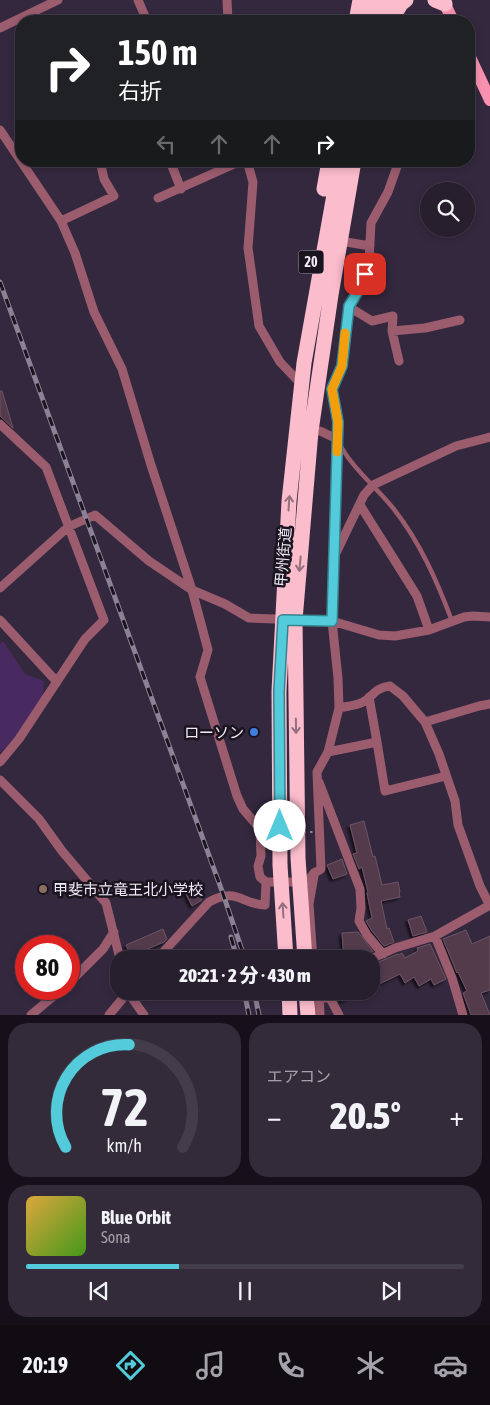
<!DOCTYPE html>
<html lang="ja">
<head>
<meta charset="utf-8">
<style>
  :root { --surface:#271e2e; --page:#332b3a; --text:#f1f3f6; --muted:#a4a2aa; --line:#433c4a; --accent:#53cbda }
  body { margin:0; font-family:"Asap Condensed","Noto Sans JP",sans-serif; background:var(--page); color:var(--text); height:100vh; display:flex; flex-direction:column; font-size:19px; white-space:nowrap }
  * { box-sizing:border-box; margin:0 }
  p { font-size:16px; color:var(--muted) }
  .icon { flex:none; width:28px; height:28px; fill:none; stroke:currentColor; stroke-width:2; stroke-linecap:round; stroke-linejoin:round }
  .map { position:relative; height:1015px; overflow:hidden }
  .details { display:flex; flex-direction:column; gap:8px; padding:8px; background:#151019; flex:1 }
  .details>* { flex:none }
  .guide { position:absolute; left:15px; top:15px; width:460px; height:152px; border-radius:20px; box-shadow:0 2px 8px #0003,0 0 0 1px var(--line); background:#202124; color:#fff; overflow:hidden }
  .fabs { position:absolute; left:420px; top:182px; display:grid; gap:10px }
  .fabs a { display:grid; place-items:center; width:55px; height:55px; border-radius:50%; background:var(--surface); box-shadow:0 2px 8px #0003,0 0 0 1px var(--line); font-size:25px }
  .speed { position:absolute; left:15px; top:935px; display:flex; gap:10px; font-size:25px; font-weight:700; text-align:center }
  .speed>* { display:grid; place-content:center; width:65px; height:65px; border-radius:50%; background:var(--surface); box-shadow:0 2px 8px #0003,0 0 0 1px var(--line); line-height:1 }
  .speed .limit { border:8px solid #d22; background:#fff; color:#111 }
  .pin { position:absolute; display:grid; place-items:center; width:42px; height:42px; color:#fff; margin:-21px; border-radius:10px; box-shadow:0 2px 8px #0006 }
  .me { position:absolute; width:55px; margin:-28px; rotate:0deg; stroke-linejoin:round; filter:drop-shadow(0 0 4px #0008) }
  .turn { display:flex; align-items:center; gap:18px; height:105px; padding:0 20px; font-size:22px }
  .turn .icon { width:65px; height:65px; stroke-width:2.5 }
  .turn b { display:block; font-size:35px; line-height:42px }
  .lanes { display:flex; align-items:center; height:48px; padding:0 20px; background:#0003; justify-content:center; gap:25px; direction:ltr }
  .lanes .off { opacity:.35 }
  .big { font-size:38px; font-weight:800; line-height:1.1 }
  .details .tile { flex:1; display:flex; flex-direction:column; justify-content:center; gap:8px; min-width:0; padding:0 18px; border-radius:20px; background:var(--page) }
  .details .dial { align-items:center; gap:0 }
  .dial svg { height:130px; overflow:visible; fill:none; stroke:var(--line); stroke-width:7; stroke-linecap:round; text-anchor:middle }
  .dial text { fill:var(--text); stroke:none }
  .song { display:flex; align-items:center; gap:15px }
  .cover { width:60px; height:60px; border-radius:8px; background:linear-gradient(135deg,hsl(40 70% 55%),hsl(100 70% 35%)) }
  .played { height:5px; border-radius:2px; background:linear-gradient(90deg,var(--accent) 35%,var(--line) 35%) }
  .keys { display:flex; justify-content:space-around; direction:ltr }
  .heat { display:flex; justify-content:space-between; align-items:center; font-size:28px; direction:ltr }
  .details .tiles { flex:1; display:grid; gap:8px; grid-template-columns:1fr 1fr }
  .tile:last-child { grid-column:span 2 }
  .trip { position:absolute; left:110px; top:950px; width:270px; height:50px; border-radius:20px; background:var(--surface); box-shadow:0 2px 8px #0003,0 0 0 1px var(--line); font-weight:800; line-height:50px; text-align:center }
  .tab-bar { display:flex; height:80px; justify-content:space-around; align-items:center; background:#100c12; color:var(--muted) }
  .tab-bar .icon { width:35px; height:35px }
  .tab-bar .selected { color:var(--accent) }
  .tab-bar b { font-size:22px; color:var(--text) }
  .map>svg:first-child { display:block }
</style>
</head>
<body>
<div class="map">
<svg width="490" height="1015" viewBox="0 0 490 1015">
  <defs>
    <filter id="shadow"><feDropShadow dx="-2.5" dy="2.5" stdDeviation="1" flood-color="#0009"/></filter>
  </defs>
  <rect width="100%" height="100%" fill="#34283e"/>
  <path fill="#482a61" d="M 3,641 L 25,674 L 44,681 L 43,698 L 17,735 L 0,753 L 0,644 Z"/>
  <path fill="#523b4b" stroke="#6d5465" filter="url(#shadow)" d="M 0,391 L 2,391 L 13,428 L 0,416 Z
    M 364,821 L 373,857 L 375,856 L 382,885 L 398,882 L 400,892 L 399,893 L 400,897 L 381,901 L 387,929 L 389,928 L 394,942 L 384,946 L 372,931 L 366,921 L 372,918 L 367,893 L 368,892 L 362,867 L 359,869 L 353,854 L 357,853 L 350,825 Z
    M 342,859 L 347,874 L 333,879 L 327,865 Z
    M 194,885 L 202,900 L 192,906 L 184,890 Z
    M 421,916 L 427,932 L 413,936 L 408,920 Z
    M 163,929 L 167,939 L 164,942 L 131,956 L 126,945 Z
    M 466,930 L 472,944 L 490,936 L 490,990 L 481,993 L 490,1015 L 471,1015 L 463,993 L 467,991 L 458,972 L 457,973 L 443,939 Z
    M 358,932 L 373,951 L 366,955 L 365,959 L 344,959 L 342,933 Z
    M 430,944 L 446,979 L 434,985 L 431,979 L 419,986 L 414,977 L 405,983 L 400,974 L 371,988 L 371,965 L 398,954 L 399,955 L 402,953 L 405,958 L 418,951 L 417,948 Z
    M 337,991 L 364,991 L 342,1001 Z"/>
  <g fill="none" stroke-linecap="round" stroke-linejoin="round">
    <path stroke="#9b5c6e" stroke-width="4.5" d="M 339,443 C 352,468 375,486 393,508 C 420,542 437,581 452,621"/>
    <path stroke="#9b5c6e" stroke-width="9" d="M 138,0 L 147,21
      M 227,0 L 228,21
      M 0,28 L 58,0
      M 0,130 L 61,221 L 75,253 L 94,312 L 122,369 L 151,465 L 192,590 L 208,650 L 200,677 L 237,796 L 243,809 L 260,829 L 261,856 L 258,866 L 260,877 L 266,882
      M 170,161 L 181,189
      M 247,161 L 253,182 L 248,248 L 259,326 L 280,362 L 301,384
      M 158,198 L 241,161
      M 61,221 L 114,196 L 104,179 L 100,161
      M 346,242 L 370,246
      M 349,307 L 372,321 L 393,316 L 392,331 L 425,328 L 460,320
      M 392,331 L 399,361
      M 0,424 L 46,467 L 104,620 L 85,639 L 19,739 L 0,762
      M 311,431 L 320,431 L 337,439
      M 360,505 L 417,596 L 429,630
      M 336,553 L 364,495 L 373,485 L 456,446 L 490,437
      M 0,588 L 68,527 L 95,515 L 149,561 L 192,590 L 225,604 L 249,618 L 332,621 L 379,635 L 395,636 L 429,630 L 464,617 L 473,616 L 490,617
      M 0,620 L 57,682
      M 369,697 L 377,742
      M 339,708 C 347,706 355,706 363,702 C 374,696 374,688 390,686 L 403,696 L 425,722 L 439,754 L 455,801 L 458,825 L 480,886 L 490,906
      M 425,722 L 479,706 L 490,704
      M 328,752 L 377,742 L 385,791 L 446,776
      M 0,780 L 39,819 L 62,851 L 106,903 L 120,959
      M 319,782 L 360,889 L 361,908 L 359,921 L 367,935 L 383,954
      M 435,936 L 452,978 L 463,1015
      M 157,959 L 209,902 C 237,887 241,904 265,905 L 266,882 L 307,882 L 314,873 L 321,869 L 317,772 L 328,752 L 339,708 L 338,678 L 332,621 L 338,422 L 332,389 L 342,365 L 349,307 L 362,285 L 369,262 L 371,223 L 388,192 L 399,161
      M 313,959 L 309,904 L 314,876
      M 371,959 L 395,948 L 435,936 L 490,905
      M 69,983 L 103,949 L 114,932
      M 127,991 L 144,1015
      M 319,991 L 320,1015
      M 319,998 L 330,998 L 339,1015
      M 31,1015 L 62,989
      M 109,1015 L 129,991"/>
    <path stroke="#f891af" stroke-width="12" d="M 443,0 L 453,21
      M 469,55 L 490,100"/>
    <path stroke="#fbbccc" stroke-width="15" d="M 435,0 L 445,4
      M 395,14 L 401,4 L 406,0
      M 356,21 L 360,0
      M 368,21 L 373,0
      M 383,21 L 388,0
      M 324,189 L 329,161
      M 286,959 L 280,865 L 279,691 L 289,501 L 304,363 L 340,161
      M 305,959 L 298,858 L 295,620 L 311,431 L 331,295 L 354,161
      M 289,991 L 290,1015
      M 306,991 L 308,1015"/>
    <defs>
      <path id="rail" d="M 0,282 L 222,891 L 245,959
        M 231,937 L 237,959
        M 244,991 L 249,1015
        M 254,991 L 259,1015"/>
    </defs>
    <use href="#rail" stroke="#8c8295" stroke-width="5"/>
    <use href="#rail" stroke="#19141e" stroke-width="3" stroke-dasharray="9" stroke-linecap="butt"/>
    <path stroke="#8e8496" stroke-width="2" stroke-dasharray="2.5 4" stroke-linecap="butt" d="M 271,833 L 314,832"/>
  </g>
  <defs><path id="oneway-shaft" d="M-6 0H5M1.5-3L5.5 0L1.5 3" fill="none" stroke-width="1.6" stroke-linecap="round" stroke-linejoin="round" transform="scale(1.25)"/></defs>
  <g stroke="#95707e">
    <use href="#oneway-shaft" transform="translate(289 503) rotate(-86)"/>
    <use href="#oneway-shaft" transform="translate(300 564) rotate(95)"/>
    <use href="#oneway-shaft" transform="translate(296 726) rotate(89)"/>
    <use href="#oneway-shaft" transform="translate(283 910) rotate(-94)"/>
  </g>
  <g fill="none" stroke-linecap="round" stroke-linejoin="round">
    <defs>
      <path id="route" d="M 280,826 L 279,691 L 283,620 L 332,621 L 338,422 L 332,389 L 342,366 L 349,306 L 362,285 L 365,274"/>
    </defs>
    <use href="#route" stroke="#36848e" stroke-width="12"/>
    <use href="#route" stroke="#53cbda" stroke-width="9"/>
    <path stroke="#f59e0b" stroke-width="9" d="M 337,452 L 338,422 L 332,389 L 342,366 L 345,333"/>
  </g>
  <circle fill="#3f7fe0" stroke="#19141e" stroke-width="2" cx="254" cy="732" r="5"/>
  <circle fill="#8d6e63" stroke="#19141e" stroke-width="2" cx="43" cy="889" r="5"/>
  <g text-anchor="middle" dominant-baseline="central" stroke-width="5" stroke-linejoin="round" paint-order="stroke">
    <rect fill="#19141e" stroke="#b0a9b6" stroke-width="1" x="298.5" y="250.5" width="25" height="23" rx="4"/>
    <g font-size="14" font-weight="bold" fill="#f0e9f7">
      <text x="311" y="262">20</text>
    </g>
    <g font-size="15" fill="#f0e9f7" stroke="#19141e">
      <text transform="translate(283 557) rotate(-85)">甲州街道</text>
    </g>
    <g font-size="15" fill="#f0e9f7" stroke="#19141e" text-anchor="end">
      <text x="244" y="732">ローソン</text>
      <text x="53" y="889" text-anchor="start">甲斐市立竜王北小学校</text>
    </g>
  </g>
</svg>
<div class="fabs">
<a><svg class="icon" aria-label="search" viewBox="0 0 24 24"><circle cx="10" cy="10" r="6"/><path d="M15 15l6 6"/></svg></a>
</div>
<div class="speed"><div class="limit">80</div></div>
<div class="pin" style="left:365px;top:274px;background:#d93025"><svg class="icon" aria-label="arrive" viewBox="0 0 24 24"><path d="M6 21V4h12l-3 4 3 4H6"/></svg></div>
<svg class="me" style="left:280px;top:826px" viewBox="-20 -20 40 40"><circle r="19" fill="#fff"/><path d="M0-13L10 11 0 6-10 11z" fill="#53cbda"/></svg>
<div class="trip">20:21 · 2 分 · 430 m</div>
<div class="guide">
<div class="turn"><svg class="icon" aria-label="right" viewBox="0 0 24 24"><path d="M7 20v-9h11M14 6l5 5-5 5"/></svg><div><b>150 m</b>右折</div></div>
<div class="lanes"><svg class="icon off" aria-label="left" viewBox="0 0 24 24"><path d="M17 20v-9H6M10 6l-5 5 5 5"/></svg><svg class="icon off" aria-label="ahead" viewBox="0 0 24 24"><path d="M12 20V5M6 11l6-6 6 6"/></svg><svg class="icon off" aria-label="ahead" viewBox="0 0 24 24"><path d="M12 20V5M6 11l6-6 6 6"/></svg><svg class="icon" aria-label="right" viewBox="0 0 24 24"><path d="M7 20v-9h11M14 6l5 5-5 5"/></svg></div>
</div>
</div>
<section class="details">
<div class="tiles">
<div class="tile dial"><svg viewBox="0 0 100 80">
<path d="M14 69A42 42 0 1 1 86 69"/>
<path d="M14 69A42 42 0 0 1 53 6" stroke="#53cbda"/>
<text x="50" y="56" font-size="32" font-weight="700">72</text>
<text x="50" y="72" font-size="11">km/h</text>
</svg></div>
<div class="tile"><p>エアコン</p>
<div class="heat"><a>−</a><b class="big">20.5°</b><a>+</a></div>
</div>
<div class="tile">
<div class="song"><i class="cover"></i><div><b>Blue Orbit</b><p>Sona</p></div></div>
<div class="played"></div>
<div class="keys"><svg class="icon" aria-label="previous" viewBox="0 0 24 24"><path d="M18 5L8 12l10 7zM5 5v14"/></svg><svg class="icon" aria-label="pause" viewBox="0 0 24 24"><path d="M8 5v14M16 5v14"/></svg><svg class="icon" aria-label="next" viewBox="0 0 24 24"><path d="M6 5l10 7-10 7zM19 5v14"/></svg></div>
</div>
</div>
</section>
<nav class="tab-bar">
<b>20:19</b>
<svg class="icon selected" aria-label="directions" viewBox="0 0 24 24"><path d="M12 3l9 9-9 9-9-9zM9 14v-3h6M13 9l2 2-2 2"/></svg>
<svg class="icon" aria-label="music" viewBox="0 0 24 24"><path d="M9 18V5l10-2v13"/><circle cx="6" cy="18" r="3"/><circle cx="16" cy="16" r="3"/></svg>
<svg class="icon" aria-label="phone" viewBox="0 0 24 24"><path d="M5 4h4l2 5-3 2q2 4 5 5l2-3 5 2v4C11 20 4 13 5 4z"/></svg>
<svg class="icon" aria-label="climate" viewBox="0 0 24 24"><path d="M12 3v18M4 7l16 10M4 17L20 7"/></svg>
<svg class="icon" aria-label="car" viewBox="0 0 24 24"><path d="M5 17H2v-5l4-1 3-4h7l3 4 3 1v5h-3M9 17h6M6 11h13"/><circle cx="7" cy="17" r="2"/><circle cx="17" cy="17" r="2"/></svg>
</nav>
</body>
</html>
